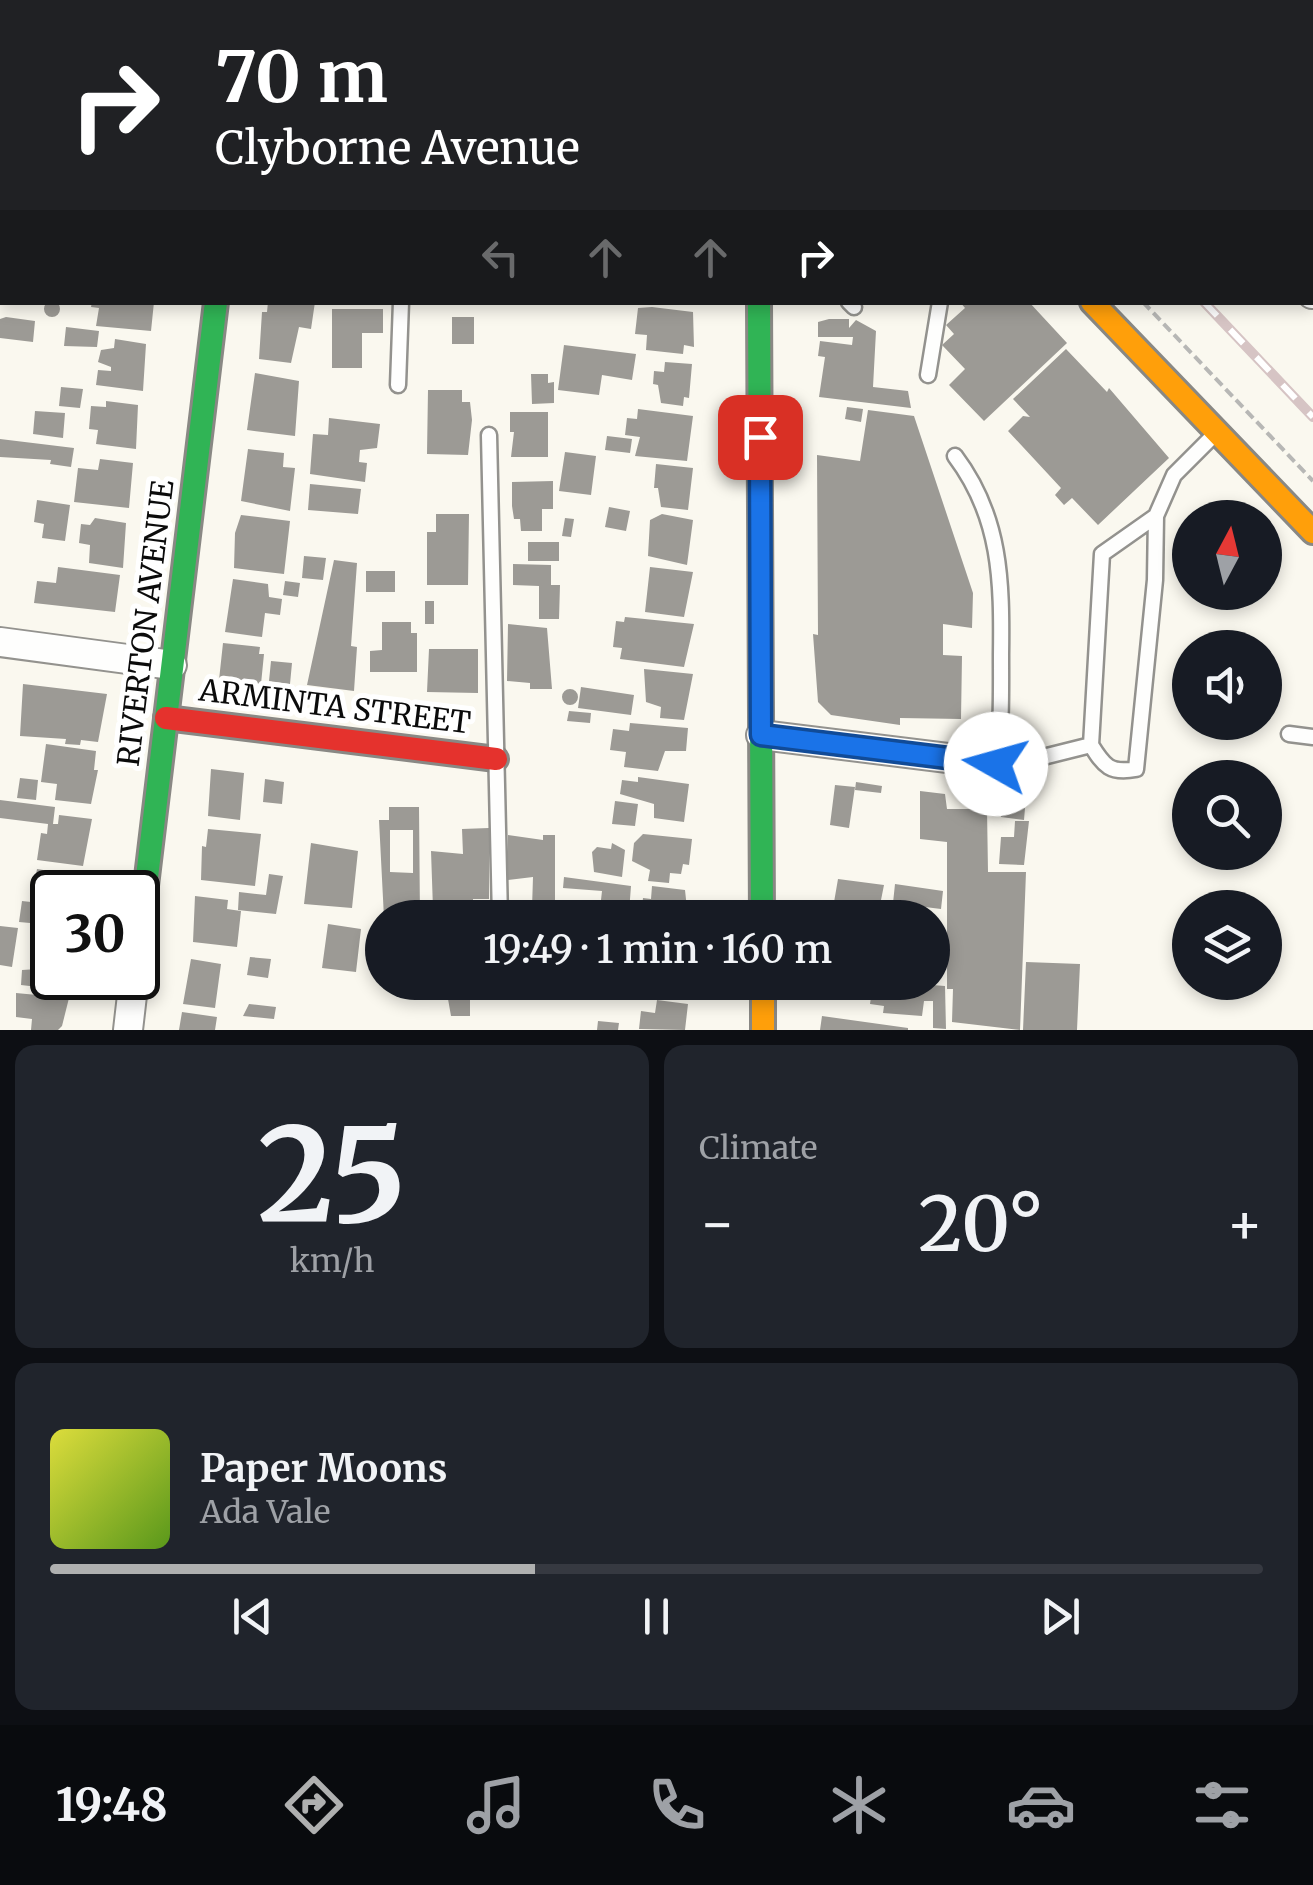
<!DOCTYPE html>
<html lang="en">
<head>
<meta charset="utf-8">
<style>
  :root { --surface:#171b24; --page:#20242c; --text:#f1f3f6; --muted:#9ea1a6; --line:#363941; --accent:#afb0b0 }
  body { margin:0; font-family:Merriweather,serif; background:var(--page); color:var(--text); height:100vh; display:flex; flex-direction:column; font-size:38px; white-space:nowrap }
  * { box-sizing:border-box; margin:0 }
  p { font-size:32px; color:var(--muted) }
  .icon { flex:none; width:55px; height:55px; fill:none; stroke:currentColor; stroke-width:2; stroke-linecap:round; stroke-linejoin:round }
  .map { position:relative; height:1030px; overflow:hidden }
  .side { display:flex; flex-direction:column; gap:15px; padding:15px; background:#0d0f14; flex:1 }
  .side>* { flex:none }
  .banner { position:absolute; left:0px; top:0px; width:1315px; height:305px; box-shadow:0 5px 15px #0003; background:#202124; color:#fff; overflow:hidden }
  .needle { width:65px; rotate:7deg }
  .tools { position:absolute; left:1172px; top:500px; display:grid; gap:20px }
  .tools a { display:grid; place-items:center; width:110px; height:110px; border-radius:50%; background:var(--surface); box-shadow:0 5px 15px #0003; font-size:50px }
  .speed { position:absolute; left:30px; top:870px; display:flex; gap:20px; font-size:50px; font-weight:700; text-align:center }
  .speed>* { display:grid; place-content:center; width:130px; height:130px; border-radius:50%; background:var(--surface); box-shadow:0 5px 15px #0003; line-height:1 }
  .speed .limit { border:5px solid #111; border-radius:15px; background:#fff; color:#111 }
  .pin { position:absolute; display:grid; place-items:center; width:85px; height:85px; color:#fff; margin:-42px; border-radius:20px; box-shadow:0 5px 15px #0006 }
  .me { position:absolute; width:110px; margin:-55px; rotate:277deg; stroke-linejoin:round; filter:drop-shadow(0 0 8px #0008) }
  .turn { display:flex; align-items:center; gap:35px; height:210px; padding:0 50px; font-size:45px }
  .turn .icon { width:130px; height:130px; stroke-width:2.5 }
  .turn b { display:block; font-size:70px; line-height:85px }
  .lanes { display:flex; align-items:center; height:95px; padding:0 50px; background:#0003; justify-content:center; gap:50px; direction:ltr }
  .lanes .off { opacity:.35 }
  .big { font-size:75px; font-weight:600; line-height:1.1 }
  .side .widget { flex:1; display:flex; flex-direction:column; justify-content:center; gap:15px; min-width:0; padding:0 35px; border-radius:20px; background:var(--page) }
  .side .dial { align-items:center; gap:0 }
  .dial b { font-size:130px; line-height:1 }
  .song { display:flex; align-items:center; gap:30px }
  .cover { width:120px; height:120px; border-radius:15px; background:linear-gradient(135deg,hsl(60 70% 55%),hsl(90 70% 35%)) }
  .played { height:10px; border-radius:5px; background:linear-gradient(90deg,var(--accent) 40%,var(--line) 40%) }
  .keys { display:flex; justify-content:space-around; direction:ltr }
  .heat { display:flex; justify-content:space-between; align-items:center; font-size:55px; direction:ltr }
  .side .tiles { flex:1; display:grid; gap:15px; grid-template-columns:1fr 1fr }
  .widget:last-child { grid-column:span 2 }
  .trip { position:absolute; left:365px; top:900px; width:585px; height:100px; border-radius:50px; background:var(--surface); box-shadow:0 5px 15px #0003; font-weight:600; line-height:100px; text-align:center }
  .tab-bar { display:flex; height:160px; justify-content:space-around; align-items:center; background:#090b0e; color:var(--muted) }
  .tab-bar .icon { width:70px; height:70px }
  .tab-bar .active { color:var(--accent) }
  .tab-bar b { font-size:45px; color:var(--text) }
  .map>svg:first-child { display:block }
</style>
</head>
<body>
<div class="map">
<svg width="1313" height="1030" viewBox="0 0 1313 1030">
  <rect width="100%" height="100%" fill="#faf8ef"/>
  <path fill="#f1eaec" d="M 1067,0 L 1313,0 L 1313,257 L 1312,2 Z"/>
  <path fill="#9c9a95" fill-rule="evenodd" d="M44 309a8 8 0 1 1 16 0a8 8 0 1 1-16 0Z
    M 92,302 L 154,302 L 151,331 L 96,326 L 99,308 L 91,307 Z
    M 268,302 L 315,302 L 311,329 L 299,327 L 291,363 L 259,359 L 262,312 L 267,312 Z
    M 960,302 L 1029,302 L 1067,343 L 984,421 L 949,385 L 965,369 L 942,345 L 954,334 L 946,325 L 965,308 Z
    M 652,307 L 693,312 L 694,347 L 684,345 L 683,354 L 646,350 L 647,335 L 635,334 L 638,308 Z
    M 332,309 L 383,309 L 383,333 L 362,333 L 362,368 L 332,368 Z
    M 6,317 L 35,321 L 33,342 L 0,338 L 0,319 Z
    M 452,317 L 474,317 L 474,344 L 452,344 Z
    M 829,319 L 849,319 L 849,328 L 856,320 L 876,331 L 873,387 L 908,391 L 911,408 L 819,397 L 825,357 L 818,356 L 820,341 L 852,345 L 853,337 L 818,337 L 818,322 Z
    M 66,327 L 99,331 L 97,347 L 64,346 Z
    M 115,339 L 146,344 L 143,391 L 96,385 L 98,370 L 111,371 L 111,367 L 98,362 L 101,350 L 114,348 Z
    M 564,345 L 636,354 L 632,380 L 602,375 L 599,395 L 558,390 Z
    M 1066,349 L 1107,392 L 1109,388 L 1169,458 L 1098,525 L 1072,498 L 1064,505 L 1055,495 L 1061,488 L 1008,431 L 1023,416 L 1030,417 L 1013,399 Z
    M 665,362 L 692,364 L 689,398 L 684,397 L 683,406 L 661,403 L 658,385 L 653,384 L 654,371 L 664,372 Z
    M 255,373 L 299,381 L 295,436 L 247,430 Z
    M 531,374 L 548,374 L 548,383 L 554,382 L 554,403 L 532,404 Z
    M 61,387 L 83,389 L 80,408 L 59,406 Z
    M 428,390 L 462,390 L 462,402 L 470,402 L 472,420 L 468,455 L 427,454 Z
    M 106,401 L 138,405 L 136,449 L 96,444 L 98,430 L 89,429 L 91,406 L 106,407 Z
    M 847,407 L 863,409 L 861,422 L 845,419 Z
    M 638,409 L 693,416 L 687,461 L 635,456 L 640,437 L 625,435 L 627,418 L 637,419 Z
    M 868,410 L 914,416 L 973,593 L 972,628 L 943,624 L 943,655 L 962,656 L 961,719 L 900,718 L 900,725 L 831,715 L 818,702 L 813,634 L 818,635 L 817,455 L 860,461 Z
    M 35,411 L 65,413 L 63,438 L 33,434 Z
    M 510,412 L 548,412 L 548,457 L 511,457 L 514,432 L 510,432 Z
    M 329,418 L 380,424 L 377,448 L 360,450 L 359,462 L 367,463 L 365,482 L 310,474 L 313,434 L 328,435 Z
    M 607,436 L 632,439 L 630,453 L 605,450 Z
    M 0,439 L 74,448 L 71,467 L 50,464 L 51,460 L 0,457 Z
    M 248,449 L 284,453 L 283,467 L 295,468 L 290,511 L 241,501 Z
    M 565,452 L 596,456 L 591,495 L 559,491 Z
    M 100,459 L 133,463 L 129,508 L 74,502 L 78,468 L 98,470 Z
    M 656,464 L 693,468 L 688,510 L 661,507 L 658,488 L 654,488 Z
    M 553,481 L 553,509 L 542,509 L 542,531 L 521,531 L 520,519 L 514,519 L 512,506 L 512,482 Z
    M 310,484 L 361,489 L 358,514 L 308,510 Z
    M 37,500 L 70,505 L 65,541 L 42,538 L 44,524 L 34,522 Z
    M 609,507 L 630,511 L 626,531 L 605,527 Z
    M 436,514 L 469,514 L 468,585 L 427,585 L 427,532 L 436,532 Z
    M 662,514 L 693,520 L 687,565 L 648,556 L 650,520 Z
    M 241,515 L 290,521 L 284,574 L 234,568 L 235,533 Z
    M 95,518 L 126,523 L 123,568 L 89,563 L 90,545 L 79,543 L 81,524 L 90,525 Z
    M 565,518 L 574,519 L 571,537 L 562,536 Z
    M 528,542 L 559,542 L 559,561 L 528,561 Z
    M 304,556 L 326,558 L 323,580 L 302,578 Z
    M 334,560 L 357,563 L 351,646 L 357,647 L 354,691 L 307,685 Z
    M 513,564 L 551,565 L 551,585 L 560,585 L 559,619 L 539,619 L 539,586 L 513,585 Z
    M 58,567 L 120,575 L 115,612 L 34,603 L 37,581 L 56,583 Z
    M 650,567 L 693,572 L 684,617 L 645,612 Z
    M 366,571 L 395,571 L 395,592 L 366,592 Z
    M 233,579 L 268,584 L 269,597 L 282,599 L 280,615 L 265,613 L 262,637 L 225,632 Z
    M 285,581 L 300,583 L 298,597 L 283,595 Z
    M 425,601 L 434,601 L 434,624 L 425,624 Z
    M 625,617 L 694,624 L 684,667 L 620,659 L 622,648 L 613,647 L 616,621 L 624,622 Z
    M 382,622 L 411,622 L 411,633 L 417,633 L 417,672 L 370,672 L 370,651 L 382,650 Z
    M 508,624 L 547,628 L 552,689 L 530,689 L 530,683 L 507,681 Z
    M 223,643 L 260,647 L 259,654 L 264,654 L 261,684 L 219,680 Z
    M 429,649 L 478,649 L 478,693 L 427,692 Z
    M 271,661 L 292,663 L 290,684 L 269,681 Z
    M 644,669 L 693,674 L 684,720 L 660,718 L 661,707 L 646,702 Z
    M 23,684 L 107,694 L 98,742 L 81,740 L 80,745 L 65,744 L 66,739 L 20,736 Z
    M 581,687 L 634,695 L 631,715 L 578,708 Z
    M562 697a8 8 0 1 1 16 0a8 8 0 1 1-16 0Z
    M 569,711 L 591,713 L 590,723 L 567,721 Z
    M 630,723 L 688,728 L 686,751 L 665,751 L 658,771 L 624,767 L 626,752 L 610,750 L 613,729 L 629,731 Z
    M 46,744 L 96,751 L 94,770 L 98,770 L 91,804 L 55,800 L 57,784 L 41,782 Z
    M 211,769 L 244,773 L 240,820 L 208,816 Z
    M 638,777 L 689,784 L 684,822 L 654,818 L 654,804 L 620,794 L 622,780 L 638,782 Z
    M 20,778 L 38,780 L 36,800 L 17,798 Z
    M 265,779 L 284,782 L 282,804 L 263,802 Z
    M 856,782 L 882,786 L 881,793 L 855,790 Z
    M 835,785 L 855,787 L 849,828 L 830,825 Z
    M 920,791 L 945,794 L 947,809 L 987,809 L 988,872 L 1026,872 L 1020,1030 L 952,1022 L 953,989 L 947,989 L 947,842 L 920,839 Z
    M 0,800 L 55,807 L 53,824 L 58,824 L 59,815 L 92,819 L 83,866 L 37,860 L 41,833 L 47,834 L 48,824 L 0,818 Z
    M 615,801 L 638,804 L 635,826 L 612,824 Z
    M 1003,806 L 1025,808 L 1024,820 L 1001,817 Z
    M 389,807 L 419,807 L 420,918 L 384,918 L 379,820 L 389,820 ZM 390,830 L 413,830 L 413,873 L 390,872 Z
    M 1015,821 L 1029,821 L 1024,865 L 999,864 L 1001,837 L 1014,837 Z
    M 489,828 L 489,899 L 473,899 L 473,904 L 455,910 L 433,909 L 431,851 L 463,854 L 462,829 Z
    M 208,829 L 261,834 L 255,886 L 201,880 L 202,846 L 206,847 Z
    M 643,834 L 692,839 L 689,865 L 683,864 L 681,874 L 670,873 L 669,883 L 648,881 L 650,870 L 632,861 L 634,843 Z
    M 508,835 L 543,840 L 543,835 L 555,835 L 555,908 L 532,908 L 533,877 L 508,880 Z
    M 311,843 L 358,851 L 352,908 L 304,904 Z
    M 612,843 L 625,850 L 622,877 L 594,872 L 592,852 L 597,847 L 611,849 Z
    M 37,869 L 81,876 L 79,892 L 52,892 L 52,925 L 19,922 L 22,901 L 40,903 L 42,887 L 34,886 Z
    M 269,874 L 283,876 L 276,914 L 238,910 L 239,892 L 266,895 Z
    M 564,877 L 631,886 L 629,912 L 599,918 L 602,891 L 563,888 Z
    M 838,879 L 884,885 L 878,915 L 833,908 Z
    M 895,884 L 943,891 L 941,909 L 893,903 Z
    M 652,886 L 685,890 L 688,918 L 641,918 L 643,898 L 651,899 Z
    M 195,896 L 228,900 L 227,909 L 241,911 L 237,947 L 193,942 Z
    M 328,924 L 361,929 L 356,972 L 322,968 Z
    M 0,926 L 18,928 L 12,967 L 0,965 Z
    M 42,940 L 52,941 L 52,978 L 74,978 L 72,991 L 21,985 L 22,970 L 38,969 L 34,965 L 35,954 L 40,955 Z
    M 376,942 L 382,942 L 382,975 L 376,975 Z
    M 250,957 L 271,959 L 268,978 L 247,975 Z
    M 191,959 L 221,964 L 215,1008 L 183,1004 Z
    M 1026,962 L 1080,964 L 1077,1030 L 1023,1030 Z
    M 445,982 L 487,982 L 487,996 L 470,996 L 470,1016 L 451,1016 Z
    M 498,982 L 534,982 L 534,992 L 498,991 Z
    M 646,982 L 684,982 L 682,993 L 646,988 Z
    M 893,982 L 945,986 L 946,1029 L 933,1028 L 933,1001 L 924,1001 L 922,1016 L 883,1013 L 884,1006 L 870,1004 L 873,983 Z
    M 16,993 L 69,998 L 62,1026 L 58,1030 L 31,1030 L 32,1019 L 16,1017 Z
    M 657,1000 L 688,1004 L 685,1030 L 639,1029 L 641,1011 L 655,1013 Z
    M 249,1004 L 276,1007 L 274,1019 L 243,1016 Z
    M 182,1012 L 217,1017 L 215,1030 L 179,1030 Z
    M 822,1016 L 908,1028 L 908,1030 L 820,1030 Z
    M 598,1021 L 619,1023 L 618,1030 L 597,1030 Z"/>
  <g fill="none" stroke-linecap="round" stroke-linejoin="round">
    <defs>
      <path id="lane" d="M 849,302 L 854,307
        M 928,375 L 940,302
        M 398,385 L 401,302
        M 489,435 L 500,918
        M 955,456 C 1001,517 1002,581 1001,655 C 1001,692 1002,728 996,764
        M 1156,516 L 1102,554 L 1091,745 C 1104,766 1110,774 1136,769 L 1155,580 L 1156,516 L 1174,475 L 1213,436
        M 1289,734 L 1313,737
        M 1027,761 L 1091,745"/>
      <path id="street" d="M 1035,0 L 1038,2
        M 253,2 L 253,0
        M 1312,294 L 1313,294
        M 0,642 L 172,665
        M 761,735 L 996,764 L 1027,761
        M 128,1030 L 134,978"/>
      <path id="fast" d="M 424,0 L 443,2
        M 806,0 L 809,2
        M 759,302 L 762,918
        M 138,952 L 216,302"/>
      <path id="slow" d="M 1092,302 L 1313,532
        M 763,982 L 763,1030"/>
      <path id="jam" d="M 166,718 L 496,759"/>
    </defs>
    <use href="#lane" stroke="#93928e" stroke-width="19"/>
    <use href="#street" stroke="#93928e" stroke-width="32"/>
    <use href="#fast" stroke="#898884" stroke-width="28"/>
    <use href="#slow" stroke="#898884" stroke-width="28"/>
    <use href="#jam" stroke="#898884" stroke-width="28"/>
    <path stroke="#b7b7b5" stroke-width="4" stroke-dasharray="10 5" stroke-linecap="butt" d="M 855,0 L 858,2
      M 1143,302 L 1313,481"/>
    <use href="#lane" stroke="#fefefd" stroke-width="14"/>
    <use href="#street" stroke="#fefefd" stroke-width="28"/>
    <use href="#fast" stroke="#30b455" stroke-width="22"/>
    <use href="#slow" stroke="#ff9f0a" stroke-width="22"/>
    <use href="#jam" stroke="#e5322d" stroke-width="22"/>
    <defs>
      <path id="rail" d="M 915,0 L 918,2
        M 1204,302 L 1313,417"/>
    </defs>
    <use href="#rail" stroke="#d6c4c4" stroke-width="10"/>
    <use href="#rail" stroke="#fff" stroke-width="6" stroke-dasharray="19" stroke-linecap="butt"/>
  </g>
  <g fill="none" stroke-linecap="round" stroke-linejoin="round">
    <defs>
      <path id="route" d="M 760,437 L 761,735 L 996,764"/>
    </defs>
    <use href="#route" stroke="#114b97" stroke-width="25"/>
    <use href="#route" stroke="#1a73e8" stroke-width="18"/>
  </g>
  <g text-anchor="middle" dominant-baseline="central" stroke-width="10" stroke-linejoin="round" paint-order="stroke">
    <g font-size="30" fill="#0b0b0b" stroke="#fff">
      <text transform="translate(145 623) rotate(-83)">RIVERTON AVENUE</text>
      <text transform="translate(335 706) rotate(7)">ARMINTA STREET</text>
    </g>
  </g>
</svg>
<div class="tools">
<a><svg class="needle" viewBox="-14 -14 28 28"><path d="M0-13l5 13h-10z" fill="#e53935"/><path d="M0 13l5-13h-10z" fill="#9ea1a6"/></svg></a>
<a><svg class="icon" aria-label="sound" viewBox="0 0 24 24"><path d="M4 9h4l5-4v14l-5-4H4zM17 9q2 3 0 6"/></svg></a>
<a><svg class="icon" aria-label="search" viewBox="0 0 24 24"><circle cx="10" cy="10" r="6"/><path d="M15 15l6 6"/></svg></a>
<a><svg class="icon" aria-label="layers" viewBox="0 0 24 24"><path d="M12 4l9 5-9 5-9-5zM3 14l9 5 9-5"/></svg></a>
</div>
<div class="speed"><div class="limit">30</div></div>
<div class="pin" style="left:760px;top:437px;background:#d93025"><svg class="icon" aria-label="arrive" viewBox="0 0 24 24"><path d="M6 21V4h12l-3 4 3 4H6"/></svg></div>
<svg class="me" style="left:996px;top:764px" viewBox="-20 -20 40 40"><circle r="19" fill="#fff"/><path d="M0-13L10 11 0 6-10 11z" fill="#1a73e8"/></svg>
<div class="trip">19:49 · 1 min · 160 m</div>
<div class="banner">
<div class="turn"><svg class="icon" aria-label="right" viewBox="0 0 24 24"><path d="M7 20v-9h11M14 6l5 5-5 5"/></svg><div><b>70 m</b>Clyborne Avenue</div></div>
<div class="lanes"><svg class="icon off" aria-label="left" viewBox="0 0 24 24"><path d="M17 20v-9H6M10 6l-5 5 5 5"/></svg><svg class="icon off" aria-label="ahead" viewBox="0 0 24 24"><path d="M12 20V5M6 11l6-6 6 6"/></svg><svg class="icon off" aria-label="ahead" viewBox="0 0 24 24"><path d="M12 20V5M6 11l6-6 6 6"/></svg><svg class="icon" aria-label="right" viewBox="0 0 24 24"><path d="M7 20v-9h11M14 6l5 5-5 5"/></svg></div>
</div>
</div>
<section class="side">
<div class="tiles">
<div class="widget dial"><b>25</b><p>km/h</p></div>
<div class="widget"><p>Climate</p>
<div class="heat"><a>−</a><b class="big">20°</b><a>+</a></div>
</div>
<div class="widget">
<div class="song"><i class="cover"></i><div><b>Paper Moons</b><p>Ada Vale</p></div></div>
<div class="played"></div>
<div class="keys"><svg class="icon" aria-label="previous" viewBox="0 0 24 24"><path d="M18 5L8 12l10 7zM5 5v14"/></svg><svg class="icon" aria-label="pause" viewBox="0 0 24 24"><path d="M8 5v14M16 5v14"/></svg><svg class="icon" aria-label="next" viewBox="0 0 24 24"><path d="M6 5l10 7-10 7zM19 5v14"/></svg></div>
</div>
</div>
</section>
<nav class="tab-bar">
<b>19:48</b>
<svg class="icon active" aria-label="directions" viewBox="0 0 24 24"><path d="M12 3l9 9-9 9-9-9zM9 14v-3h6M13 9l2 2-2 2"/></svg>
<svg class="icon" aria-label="music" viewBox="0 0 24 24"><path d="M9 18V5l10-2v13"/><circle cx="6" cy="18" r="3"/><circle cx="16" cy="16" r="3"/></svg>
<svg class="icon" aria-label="phone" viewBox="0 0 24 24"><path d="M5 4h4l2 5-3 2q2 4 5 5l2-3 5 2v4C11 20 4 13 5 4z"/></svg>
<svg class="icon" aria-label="climate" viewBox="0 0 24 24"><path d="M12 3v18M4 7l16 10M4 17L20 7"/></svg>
<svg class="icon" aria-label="car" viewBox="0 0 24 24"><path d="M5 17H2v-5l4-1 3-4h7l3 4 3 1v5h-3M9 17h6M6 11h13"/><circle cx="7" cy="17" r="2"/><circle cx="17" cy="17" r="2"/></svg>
<svg class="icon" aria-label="filters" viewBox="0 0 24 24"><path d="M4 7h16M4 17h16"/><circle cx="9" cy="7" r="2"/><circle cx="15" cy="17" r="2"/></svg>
</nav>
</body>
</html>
